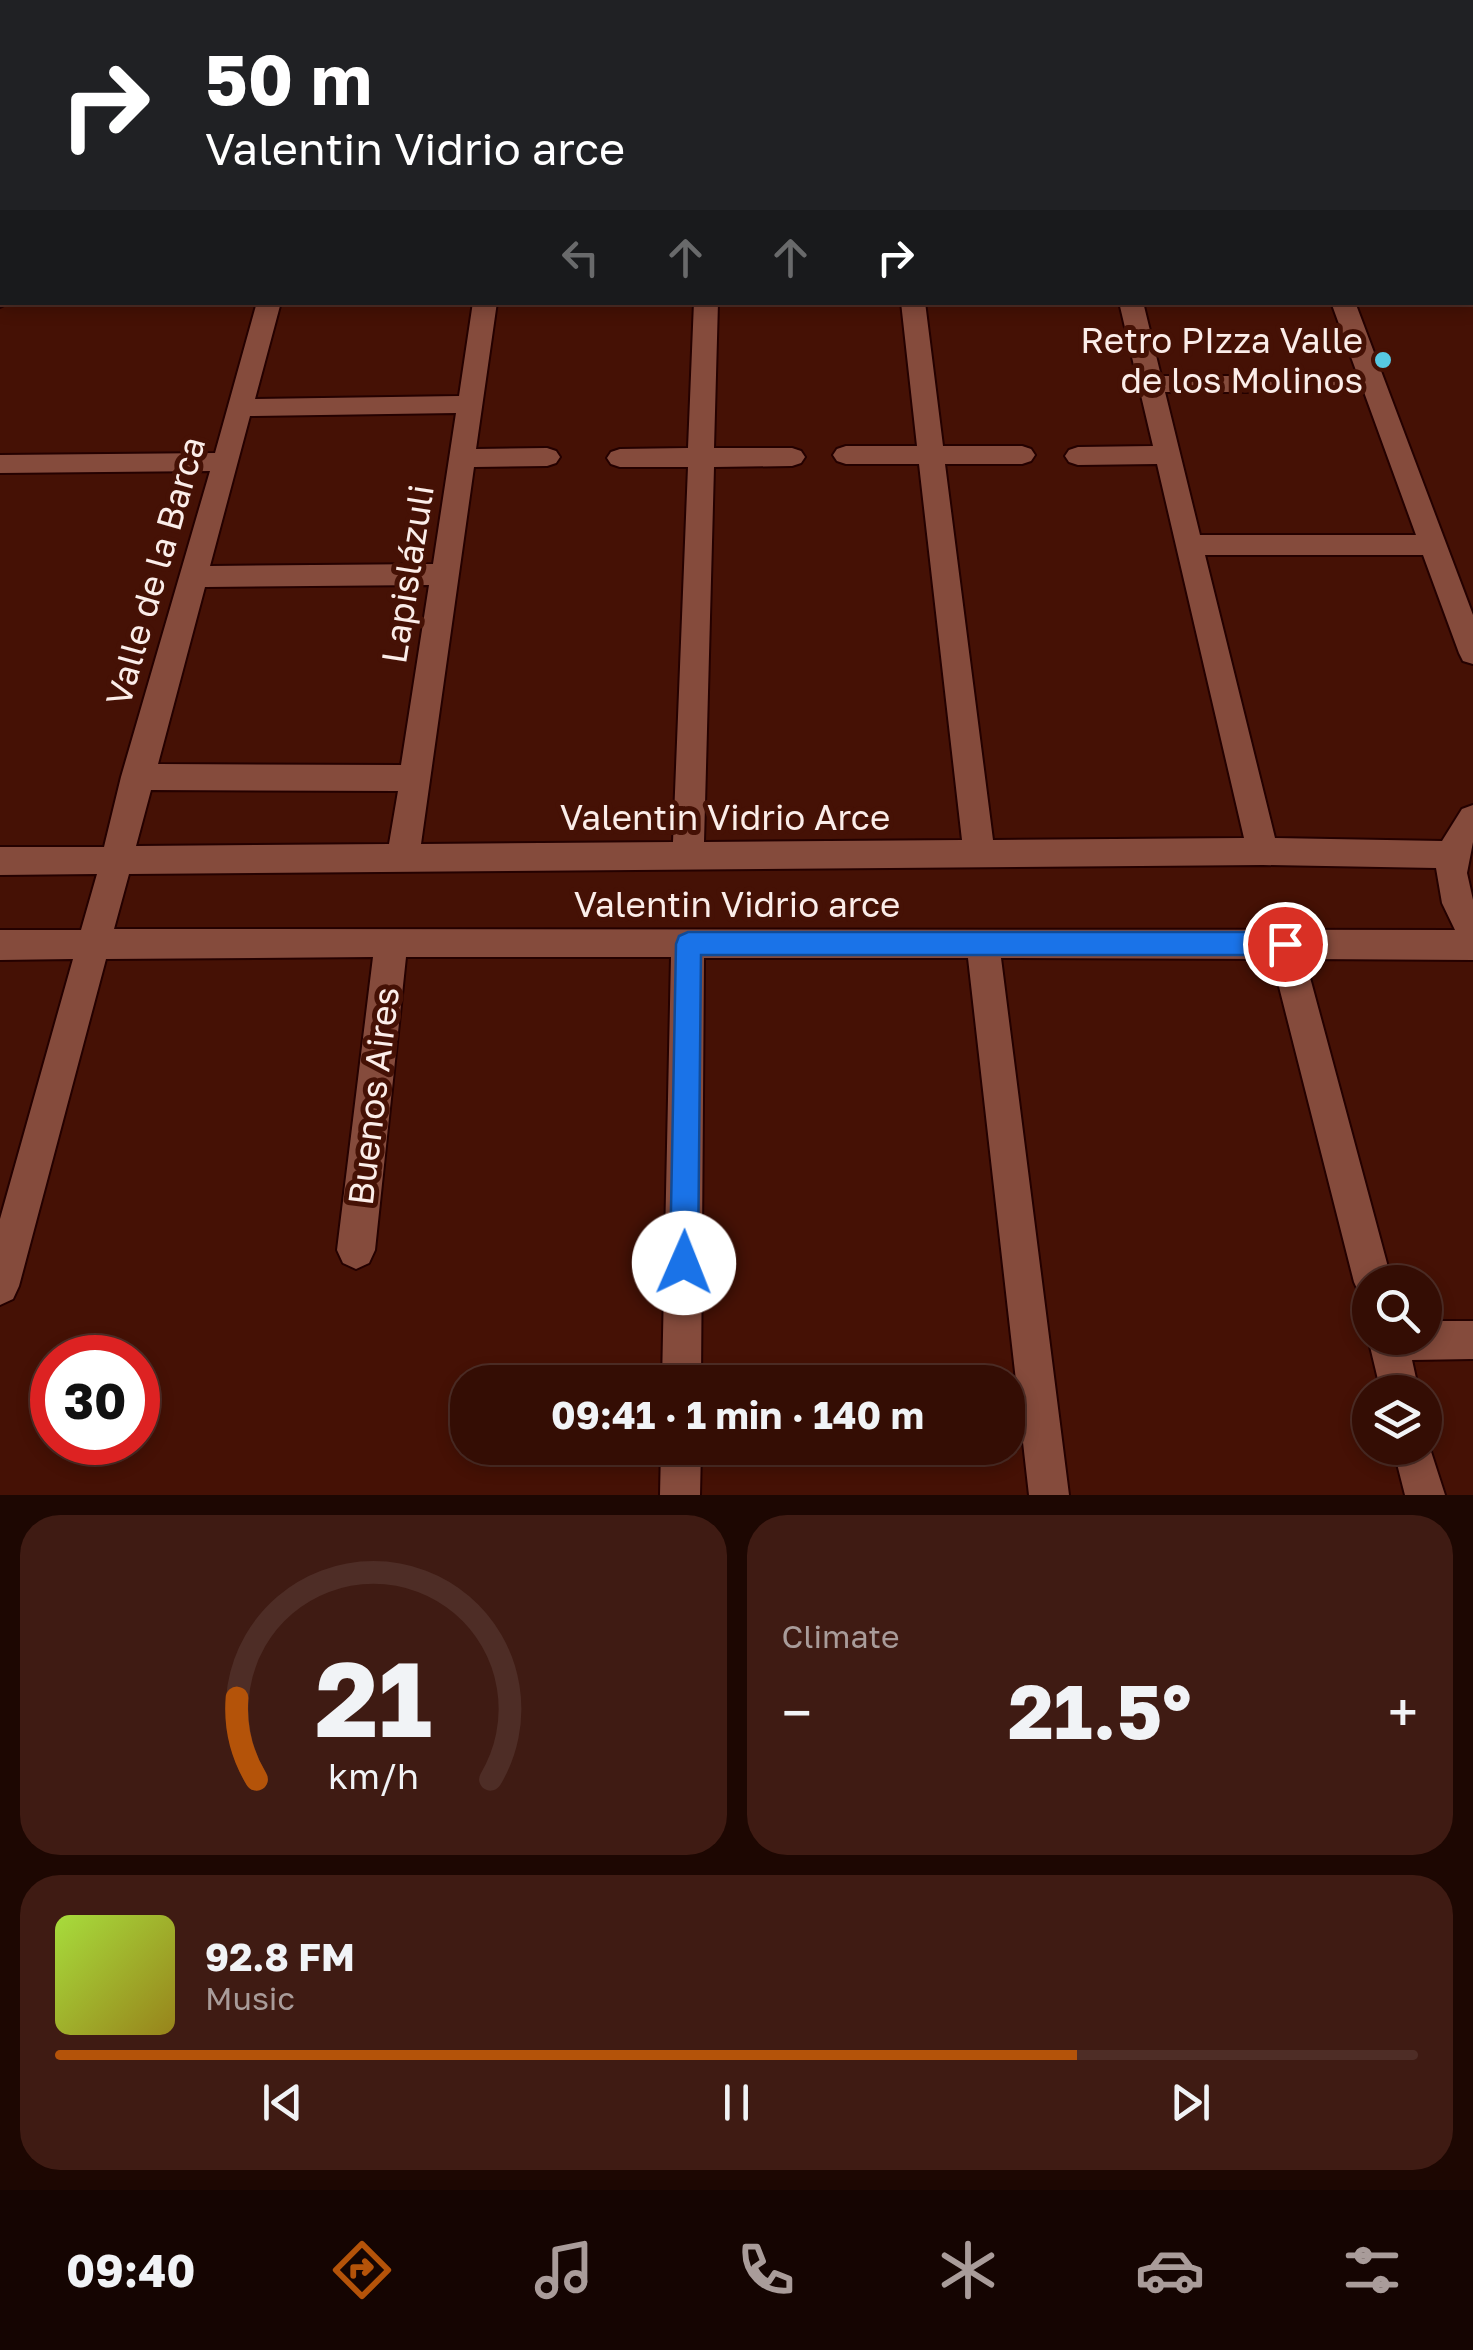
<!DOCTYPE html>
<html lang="en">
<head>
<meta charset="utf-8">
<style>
  :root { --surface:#340d04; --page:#3f1b13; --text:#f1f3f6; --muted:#a99c9a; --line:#4e2d26; --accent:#b45309 }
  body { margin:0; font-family:"Golos Text",sans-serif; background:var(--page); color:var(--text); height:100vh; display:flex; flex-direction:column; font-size:38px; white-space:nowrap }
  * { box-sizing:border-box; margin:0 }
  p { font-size:32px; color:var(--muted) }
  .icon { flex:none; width:55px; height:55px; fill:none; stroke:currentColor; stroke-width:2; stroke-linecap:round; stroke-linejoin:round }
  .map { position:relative; height:1495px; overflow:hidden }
  .details { display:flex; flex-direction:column; gap:20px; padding:20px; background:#1d0702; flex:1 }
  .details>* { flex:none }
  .hud { position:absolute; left:0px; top:0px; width:1475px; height:305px; box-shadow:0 5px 15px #0003,0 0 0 2px var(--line); background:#202124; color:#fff; overflow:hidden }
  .tools { position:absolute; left:1352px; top:1265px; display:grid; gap:20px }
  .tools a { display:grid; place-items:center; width:90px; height:90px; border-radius:50%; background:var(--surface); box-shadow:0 5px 15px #0003,0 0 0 2px var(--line); font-size:50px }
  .speed { position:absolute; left:30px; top:1335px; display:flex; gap:20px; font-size:50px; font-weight:700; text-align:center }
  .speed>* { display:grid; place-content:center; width:130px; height:130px; border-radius:50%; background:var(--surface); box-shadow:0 5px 15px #0003,0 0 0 2px var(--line); line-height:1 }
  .speed .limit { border:15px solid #d22; background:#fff; color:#111 }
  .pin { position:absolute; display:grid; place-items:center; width:85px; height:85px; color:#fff; margin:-42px; border:5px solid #fff; border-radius:50%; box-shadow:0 2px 10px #0007 }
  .me { position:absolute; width:110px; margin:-55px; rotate:1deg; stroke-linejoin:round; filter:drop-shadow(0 0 8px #0008) }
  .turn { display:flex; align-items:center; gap:35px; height:210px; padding:0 40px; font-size:45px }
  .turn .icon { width:130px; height:130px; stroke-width:2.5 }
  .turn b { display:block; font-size:70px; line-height:85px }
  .lanes { display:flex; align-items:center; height:95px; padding:0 40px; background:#0003; justify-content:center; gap:50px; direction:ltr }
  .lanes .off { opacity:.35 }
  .big { font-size:75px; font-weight:700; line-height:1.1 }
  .details .card { flex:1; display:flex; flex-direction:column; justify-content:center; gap:15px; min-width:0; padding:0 35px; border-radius:40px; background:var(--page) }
  .details .dial { align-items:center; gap:0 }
  .dial svg { height:260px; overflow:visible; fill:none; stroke:var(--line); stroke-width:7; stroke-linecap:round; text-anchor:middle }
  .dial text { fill:var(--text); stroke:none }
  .song { display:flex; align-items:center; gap:30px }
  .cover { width:120px; height:120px; border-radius:15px; background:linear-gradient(135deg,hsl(80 70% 55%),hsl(50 70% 35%)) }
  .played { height:10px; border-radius:5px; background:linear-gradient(90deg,var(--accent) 75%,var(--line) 75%) }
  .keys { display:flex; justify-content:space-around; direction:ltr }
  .heat { display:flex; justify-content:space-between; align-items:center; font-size:55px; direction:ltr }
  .details .tiles { flex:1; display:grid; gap:20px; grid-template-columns:1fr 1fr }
  .card:last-child { grid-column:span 2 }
  .trip { position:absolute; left:450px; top:1365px; width:575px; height:100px; border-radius:40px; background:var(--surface); box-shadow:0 5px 15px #0003,0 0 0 2px var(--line); font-weight:700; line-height:100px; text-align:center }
  .tabs { display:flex; height:160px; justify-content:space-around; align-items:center; background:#150502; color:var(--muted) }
  .tabs .icon { width:70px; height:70px }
  .tabs .selected { color:var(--accent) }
  .tabs b { font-size:45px; color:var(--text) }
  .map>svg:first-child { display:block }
</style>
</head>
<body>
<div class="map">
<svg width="1473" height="1495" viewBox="0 0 1473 1495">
  <rect width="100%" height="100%" fill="#451105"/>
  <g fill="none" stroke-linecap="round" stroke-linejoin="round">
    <defs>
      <path id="minor" d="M 519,0 L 539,0 L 539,2 L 520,2 Z
        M 690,0 L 710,0 L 710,2 L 691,2 Z
        M 865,0 L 885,0 L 885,2 L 866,2 Z
        M 1038,0 L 1058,0 L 1059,2 L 1040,2 Z
        M 1219,0 L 1239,0 L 1240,2 L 1221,2 Z
        M 1389,0 L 1409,0 L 1410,2 L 1391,2 Z
        M 1472,33 L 1473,33 L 1473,45 L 1472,45 Z
        M 1472,124 L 1473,124 L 1473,136 L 1472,136 Z
        M 1472,229 L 1473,229 L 1473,243 L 1472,243 Z
        M 0,286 L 2,302 L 10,302 L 0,307 Z
        M 257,302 L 281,302 L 255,399 L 459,396 L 473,302 L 497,302 L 476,449 L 547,448 L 556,451 L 560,457 L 556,463 L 547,466 L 474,467 L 421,844 L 673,842 L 688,467 L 620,467 L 611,464 L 607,458 L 611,452 L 620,449 L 688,448 L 694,302 L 718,302 L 714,448 L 792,448 L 801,451 L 805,457 L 801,463 L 792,466 L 714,467 L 704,842 L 962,840 L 919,464 L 846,464 L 837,461 L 833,455 L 837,449 L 846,446 L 917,446 L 901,302 L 925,302 L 943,446 L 1022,446 L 1031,449 L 1035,455 L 1031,461 L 1022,464 L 945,464 L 993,840 L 1244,838 L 1157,464 L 1078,465 L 1069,462 L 1065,456 L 1069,450 L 1078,447 L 1153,446 L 1119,302 L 1143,302 L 1161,376 L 1358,376 L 1331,302 L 1355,302 L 1473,615 L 1473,664 L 1463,661 L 1459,653 L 1423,555 L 1205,555 L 1275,838 L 1442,841 L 1462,809 L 1473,805 L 1473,842 L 1467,873 L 1473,900 L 1473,960 L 1305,959 L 1392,1282 L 1370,1282 L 1370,1300 L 1360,1295 L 1354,1282 L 1272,959 L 1001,958 L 1069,1495 L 1029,1495 L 968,958 L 704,958 L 701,1382 L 662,1382 L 671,957 L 406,957 L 375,1250 L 369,1263 L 356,1269 L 343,1263 L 337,1250 L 373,957 L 106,959 L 19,1286 L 13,1299 L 0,1305 L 0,1219 L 73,959 L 0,960 L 0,930 L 81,930 L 97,874 L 0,875 L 0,847 L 104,847 L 121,777 L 210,471 L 0,473 L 0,455 L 215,453 ZM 1165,392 L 1364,392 L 1416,535 L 1200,535 ZM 456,413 L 433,564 L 210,566 L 250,416 ZM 429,585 L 401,765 L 158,764 L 205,587 ZM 151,790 L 398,791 L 389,844 L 136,846 ZM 1263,865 L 1436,868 L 1442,903 L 1455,930 L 114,929 L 129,874 Z
        M 1425,1321 L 1473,1321 L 1473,1359 L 1412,1360 L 1419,1392 L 1381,1392 L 1368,1338 L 1370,1333 L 1370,1338 L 1425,1338 Z
        M 1425,1433 L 1445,1495 L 1405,1495 L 1393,1448 L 1425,1448 Z
        M 661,1448 L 701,1448 L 700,1495 L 660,1495 Z"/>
    </defs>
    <use href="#minor" stroke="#240100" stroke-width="4"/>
    <use href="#minor" fill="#854b3c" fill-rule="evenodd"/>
  </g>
  <path fill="#1a73e8" stroke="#114b97" stroke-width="2.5" d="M 688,932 L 1285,932 L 1294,936 L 1297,944 L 1294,951 L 1285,955 L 701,955 L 698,1263 L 694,1273 L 684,1277 L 674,1273 L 670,1263 L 676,944 L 679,936 Z"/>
  <circle fill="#57c9e3" stroke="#451105" stroke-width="4" cx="1383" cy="360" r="10"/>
  <g text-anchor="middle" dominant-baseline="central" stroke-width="10" stroke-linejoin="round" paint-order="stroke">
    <g font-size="35" fill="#fbede9" stroke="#451105" text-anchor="end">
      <text x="1363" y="340">Retro PIzza Valle<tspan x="1363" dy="40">de los Molinos</tspan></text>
    </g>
    <g font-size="35" fill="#fbede9" stroke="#451105">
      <text transform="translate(155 571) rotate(-74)">Valle de la Barca</text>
      <text transform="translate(407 574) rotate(-81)">Lapislázuli</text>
      <text x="725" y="817">Valentin Vidrio Arce</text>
      <text x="737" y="904">Valentin Vidrio arce</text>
      <text transform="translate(373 1096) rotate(-83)">Buenos Aires</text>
    </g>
  </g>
</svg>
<div class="tools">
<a><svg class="icon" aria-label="search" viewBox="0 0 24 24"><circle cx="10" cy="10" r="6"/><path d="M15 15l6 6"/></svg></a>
<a><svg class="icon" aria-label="layers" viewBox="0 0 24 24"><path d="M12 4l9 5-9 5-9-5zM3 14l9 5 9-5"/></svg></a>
</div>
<div class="speed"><div class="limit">30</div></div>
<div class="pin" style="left:1285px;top:944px;background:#d93025"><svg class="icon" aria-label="arrive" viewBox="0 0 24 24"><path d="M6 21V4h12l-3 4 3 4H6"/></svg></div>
<svg class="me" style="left:684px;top:1263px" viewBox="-20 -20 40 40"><circle r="19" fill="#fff"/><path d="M0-13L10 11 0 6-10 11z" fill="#1a73e8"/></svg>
<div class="trip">09:41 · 1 min · 140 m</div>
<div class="hud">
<div class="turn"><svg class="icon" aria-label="right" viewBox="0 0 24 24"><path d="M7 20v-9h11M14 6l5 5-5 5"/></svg><div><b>50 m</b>Valentin Vidrio arce</div></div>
<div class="lanes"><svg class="icon off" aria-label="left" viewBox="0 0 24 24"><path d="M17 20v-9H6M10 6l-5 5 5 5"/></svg><svg class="icon off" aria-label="ahead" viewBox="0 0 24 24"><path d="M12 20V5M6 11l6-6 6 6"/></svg><svg class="icon off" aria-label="ahead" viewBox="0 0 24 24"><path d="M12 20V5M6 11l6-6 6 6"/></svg><svg class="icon" aria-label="right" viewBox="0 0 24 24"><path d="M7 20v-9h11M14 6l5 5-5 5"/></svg></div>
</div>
</div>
<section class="details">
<div class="tiles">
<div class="card dial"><svg viewBox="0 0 100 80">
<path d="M14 69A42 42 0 1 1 86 69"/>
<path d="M14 69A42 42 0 0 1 8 44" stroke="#b45309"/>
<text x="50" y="56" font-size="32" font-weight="700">21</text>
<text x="50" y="72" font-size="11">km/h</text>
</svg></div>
<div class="card"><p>Climate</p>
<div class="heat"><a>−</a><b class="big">21.5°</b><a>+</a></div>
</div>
<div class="card">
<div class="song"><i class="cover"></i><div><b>92.8 FM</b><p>Music</p></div></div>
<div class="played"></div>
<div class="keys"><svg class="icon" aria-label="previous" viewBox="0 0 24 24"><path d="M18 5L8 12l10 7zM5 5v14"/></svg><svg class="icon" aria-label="pause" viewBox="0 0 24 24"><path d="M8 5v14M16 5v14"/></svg><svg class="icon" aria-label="next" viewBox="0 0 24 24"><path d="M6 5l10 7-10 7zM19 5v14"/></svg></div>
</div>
</div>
</section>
<nav class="tabs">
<b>09:40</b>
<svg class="icon selected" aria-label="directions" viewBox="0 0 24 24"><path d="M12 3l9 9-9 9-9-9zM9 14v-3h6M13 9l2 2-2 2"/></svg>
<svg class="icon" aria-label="music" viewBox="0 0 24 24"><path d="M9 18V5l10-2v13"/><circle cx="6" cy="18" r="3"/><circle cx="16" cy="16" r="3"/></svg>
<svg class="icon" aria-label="phone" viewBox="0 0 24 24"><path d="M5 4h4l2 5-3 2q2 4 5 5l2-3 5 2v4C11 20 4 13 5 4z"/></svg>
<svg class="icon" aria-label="climate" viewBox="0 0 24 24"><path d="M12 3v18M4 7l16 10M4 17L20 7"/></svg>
<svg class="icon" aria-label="car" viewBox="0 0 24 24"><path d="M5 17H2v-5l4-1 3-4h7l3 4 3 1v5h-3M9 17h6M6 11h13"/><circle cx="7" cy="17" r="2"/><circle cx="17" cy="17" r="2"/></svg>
<svg class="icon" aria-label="filters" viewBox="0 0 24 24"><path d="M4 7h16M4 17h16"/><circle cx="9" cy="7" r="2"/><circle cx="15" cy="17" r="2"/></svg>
</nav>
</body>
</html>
